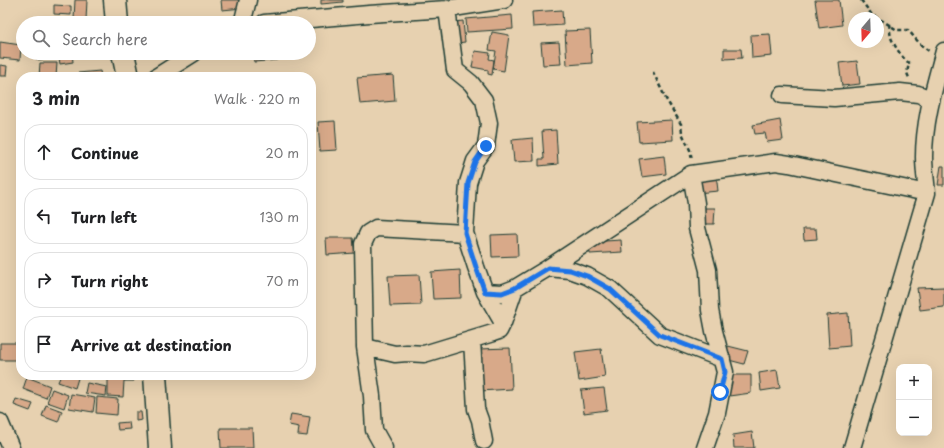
<!DOCTYPE html>
<html lang="en">
<head>
<meta charset="utf-8">
<style>
	body { margin:0; font-family:"Playpen Sans",sans-serif; background:#f6f6f6; color:#202124 }
	.controls { position:absolute; right:12px; bottom:12px; display:grid; overflow:hidden; border-radius:8px; box-shadow:0 4px 16px #0002 }
	.controls button { width:36px; height:36px; display:grid; place-items:center; padding:0; border:0; border-bottom:1px solid #e0e0e0; background:#fff; color:#202124; font:20px sans-serif }
	.compass { position:absolute; left:848px; top:12px; width:36px; height:36px; border-radius:50%; background:#fff; box-shadow:0 4px 16px #0002; rotate:199deg }
	.stop { position:absolute; width:12px; height:12px; margin:-9px; border:3px solid #1a73e8; border-radius:50%; background:#fff }
	.stop.end { background:#1a73e8; border-color:#fff; box-shadow:0 1px 4px #0008 }
	.list { margin:0; padding:0; list-style:none }
	h2 { display:flex; justify-content:space-between; align-items:center; height:52px; margin:0; padding:0 16px; font-size:17px }
	h2 small { font-size:13px; font-weight:400; color:#757577 }
	.list li { display:grid; grid-template-columns:26px 1fr auto; gap:12px; align-items:center; box-sizing:border-box; height:56px; margin:0 8px 8px; padding:0 8px; border:1px solid #e0e0e0; border-radius:16px }
	.list b { display:block; font-size:15px; white-space:nowrap }
	.list em { font-size:13px; font-style:normal; color:#757577 }
	.icon { flex:none; width:22px; height:22px; fill:none; stroke:currentColor; stroke-width:2; stroke-linecap:round; stroke-linejoin:round }
	.map { position:relative; flex:none; width:944px; height:448px; overflow:hidden }
	.search { position:absolute; background:#fff; box-shadow:0 4px 16px #0002; left:16px; top:16px; width:300px; height:44px; display:flex; align-items:center; gap:10px; box-sizing:border-box; padding:0 14px; border-radius:22px; color:#757577; font-size:15px }
	.panel { position:absolute; background:#fff; box-shadow:0 4px 16px #0002; left:16px; top:72px; width:300px; height:308px; border-radius:16px }
	.map>svg:first-child { display:block }
	.building { fill:#d8a989; stroke:#1f3d34 }
	.lines { fill:none; stroke-linecap:round; stroke-linejoin:round }
	.street-casing { stroke:#1f3d34; stroke-width:19 }
	.secondary-casing { stroke:#1f3d34; stroke-width:25 }
	.path { stroke:#1f3d34; stroke-width:2.5; stroke-dasharray:4 3; stroke-linecap:butt }
	.street { stroke:#e7d1b0; stroke-width:16 }
	.secondary { stroke:#e7d1b0; stroke-width:22 }
	.route { stroke:#1a73e8; stroke-width:5 }
</style>
</head>
<body>
<div class="map">
<svg width="944" height="448" viewBox="0 0 944 448">
	<rect width="100%" height="100%" fill="#e7d1b0"/>
	<filter id="ink" filterUnits="userSpaceOnUse"><feTurbulence type="fractalNoise" baseFrequency=".025" numOctaves="2"/><feDisplacementMap in="SourceGraphic" scale="8" xChannelSelector="R" yChannelSelector="G"/><feConvolveMatrix kernelMatrix="1 2 1 2 8 2 1 2 1" color-interpolation-filters="sRGB"/></filter>
	<g filter="url(#ink)">
		<path class="building" d="M 75,0 L 87,0 L 86,20 L 74,19 Z
			M 221,0 L 242,0 L 243,8 L 222,10 Z
			M 321,0 L 343,0 L 343,2 L 321,4 Z
			M 815,0 L 839,0 L 842,25 L 819,28 Z
			M 54,5 L 71,6 L 71,15 L 54,14 Z
			M 562,10 L 563,25 L 533,27 L 532,12 Z
			M 512,15 L 513,29 L 467,32 L 466,19 Z
			M 463,21 L 465,42 L 457,43 L 455,22 Z
			M 590,30 L 592,63 L 567,65 L 565,31 Z
			M 492,32 L 509,35 L 504,71 L 493,69 L 496,51 L 489,50 Z
			M 770,34 L 772,56 L 752,58 L 751,35 Z
			M 0,42 L 21,45 L 20,60 L 0,58 Z
			M 559,42 L 561,64 L 543,65 L 541,43 Z
			M 724,49 L 741,49 L 742,58 L 724,59 Z
			M 475,51 L 490,53 L 489,59 L 494,60 L 492,75 L 488,74 L 488,70 L 472,67 Z
			M 36,53 L 55,53 L 56,58 L 37,60 Z
			M 58,53 L 72,53 L 73,62 L 60,64 Z
			M 253,53 L 278,53 L 278,60 L 254,62 Z
			M 857,61 L 860,84 L 842,86 L 839,63 Z
			M 40,63 L 57,63 L 56,77 L 39,77 Z
			M 0,65 L 7,66 L 6,76 L 0,76 Z
			M 100,71 L 101,77 L 78,77 L 78,73 Z
			M 393,75 L 395,101 L 360,104 L 357,78 Z
			M 672,120 L 673,140 L 639,142 L 637,122 Z
			M 780,120 L 783,140 L 767,142 L 765,133 L 755,134 L 753,125 Z
			M 335,121 L 337,150 L 320,151 L 318,122 Z
			M 556,130 L 558,164 L 539,166 L 539,159 L 544,159 L 542,131 Z
			M 533,138 L 534,161 L 514,162 L 512,140 Z
			M 664,156 L 666,174 L 642,177 L 639,159 Z
			M 941,166 L 944,166 L 944,185 L 938,185 Z
			M 716,174 L 718,191 L 697,193 L 695,176 Z
			M 700,208 L 715,208 L 714,224 L 699,224 Z
			M 803,229 L 816,229 L 817,239 L 804,240 Z
			M 517,234 L 518,256 L 492,257 L 491,235 Z
			M 326,238 L 353,238 L 355,253 L 327,255 Z
			M 621,240 L 622,252 L 590,254 L 589,242 Z
			M 460,270 L 461,298 L 433,299 L 431,272 Z
			M 419,275 L 421,305 L 390,306 L 388,276 Z
			M 944,287 L 944,307 L 920,310 L 917,288 Z
			M 848,313 L 850,346 L 829,348 L 827,315 Z
			M 0,343 L 17,343 L 16,360 L 0,360 Z
			M 728,346 L 748,351 L 744,364 L 725,359 Z
			M 510,348 L 512,389 L 480,391 L 478,349 Z
			M 601,349 L 605,377 L 579,381 L 575,352 Z
			M 777,370 L 780,388 L 761,391 L 759,373 Z
			M 61,375 L 79,375 L 75,388 L 58,382 Z
			M 108,375 L 134,375 L 134,381 L 124,381 L 123,397 L 108,396 Z
			M 726,375 L 751,375 L 751,393 L 729,396 Z
			M 27,377 L 50,386 L 46,398 L 23,389 Z
			M 87,383 L 107,387 L 106,396 L 85,393 Z
			M 604,388 L 607,410 L 584,413 L 581,390 Z
			M 52,389 L 68,395 L 64,408 L 47,402 Z
			M 71,394 L 95,398 L 93,412 L 69,408 Z
			M 97,397 L 118,399 L 117,415 L 96,413 Z
			M 16,399 L 33,404 L 30,411 L 14,405 Z
			M 46,405 L 62,411 L 58,422 L 42,416 Z
			M 136,412 L 141,412 L 142,420 L 136,421 Z
			M 291,414 L 310,417 L 307,436 L 298,435 L 299,427 L 289,425 Z
			M 129,422 L 130,429 L 118,430 L 117,423 Z
			M 220,428 L 252,428 L 253,448 L 221,448 Z
			M 752,432 L 754,448 L 734,448 L 733,435 Z"/>
		<g class="lines">
			<g class="street-casing">
				<path id="street" d="M 447,9 L 455,70 L 471,83 L 484,100 L 489,123 L 486,146 L 475,161 L 468,183 L 465,233 L 476,267 L 485,292 L 503,323
					M 240,23 L 243,20 L 248,0
					M 264,23 L 369,14 L 447,9 L 504,0
					M 156,77 L 194,53
					M 782,95 L 834,98 L 900,92 L 918,94 L 931,99
					M 691,174 L 696,203 L 697,228 L 708,270 L 710,310 L 714,331 L 725,372 L 717,413 L 705,448
					M 548,268 L 570,270 L 587,276 L 610,289 L 660,335 L 722,359
					M 485,292 L 502,293 L 515,288 L 548,268 L 691,174 L 776,162 L 789,164 L 927,193
					M 472,340 L 476,409 L 480,420 L 484,441
					M 365,347 L 395,354 L 407,353 L 424,354 L 493,333 L 499,331 L 503,323 L 515,288
					M 0,422 L 11,448
					M 384,448 L 374,430 L 372,396 L 365,347 L 363,244 L 368,233 L 376,228 L 465,233
					M 852,448 L 927,193 C 926,181 924,169 924,157 C 924,120 935,85 944,51"/>
			</g>
			<g class="secondary-casing">
				<path id="secondary" d="M 115,0 L 117,23
					M 123,53 L 128,77
					M 155,375 L 160,448"/>
			</g>
			<path class="path" d="M 861,0 L 872,15 L 883,21 L 897,30 L 908,30 L 921,45 L 929,51
				M 889,24 C 890,29 890,36 892,40 C 896,48 903,59 909,63 L 907,73 L 909,78
				M 653,72 L 666,99 L 681,124 L 682,133 L 690,150 L 692,160"/>
			<use href="#street" class="street"/>
			<use href="#secondary" class="secondary"/>
		</g>
	</g>
	<g class="lines" filter="url(#ink)">
		<path class="route" d="M 486,146 L 475,162 L 468,183 L 465,233 L 476,267 L 485,292 L 502,293 L 515,288 L 548,268 L 570,270 L 587,276 L 610,289 L 660,335 L 722,359 L 725,372 L 720,392"/>
	</g>
</svg>
<div class="controls">
<button>+</button>
<button>−</button>
</div>
<svg class="compass" viewBox="-18 -18 36 36"><path d="M0-13l5 13h-10z" fill="#e53935"/><path d="M0 13l5-13h-10z" fill="#757577"/></svg>
<div class="stop" style="left:720px;top:392px"></div>
<div class="stop end" style="left:486px;top:146px"></div>
<div class="search"><svg class="icon" aria-label="search" viewBox="0 0 24 24"><circle cx="10" cy="10" r="6"/><path d="M15 15l6 6"/></svg>Search here</div>
<section class="panel">
<h2>3 min<small>Walk · 220 m</small></h2>
<ul class="list">
<li><svg class="icon" aria-label="ahead" viewBox="0 0 24 24"><path d="M12 20V5M6 11l6-6 6 6"/></svg><div><b>Continue</b></div><em>20 m</em></li>
<li><svg class="icon" aria-label="left" viewBox="0 0 24 24"><path d="M17 20v-9H6M10 6l-5 5 5 5"/></svg><div><b>Turn left</b></div><em>130 m</em></li>
<li><svg class="icon" aria-label="right" viewBox="0 0 24 24"><path d="M7 20v-9h11M14 6l5 5-5 5"/></svg><div><b>Turn right</b></div><em>70 m</em></li>
<li><svg class="icon" aria-label="arrive" viewBox="0 0 24 24"><path d="M6 21V4h12l-3 4 3 4H6"/></svg><div><b>Arrive at destination</b></div></li>
</ul>
</section>
</div>
</body>
</html>
